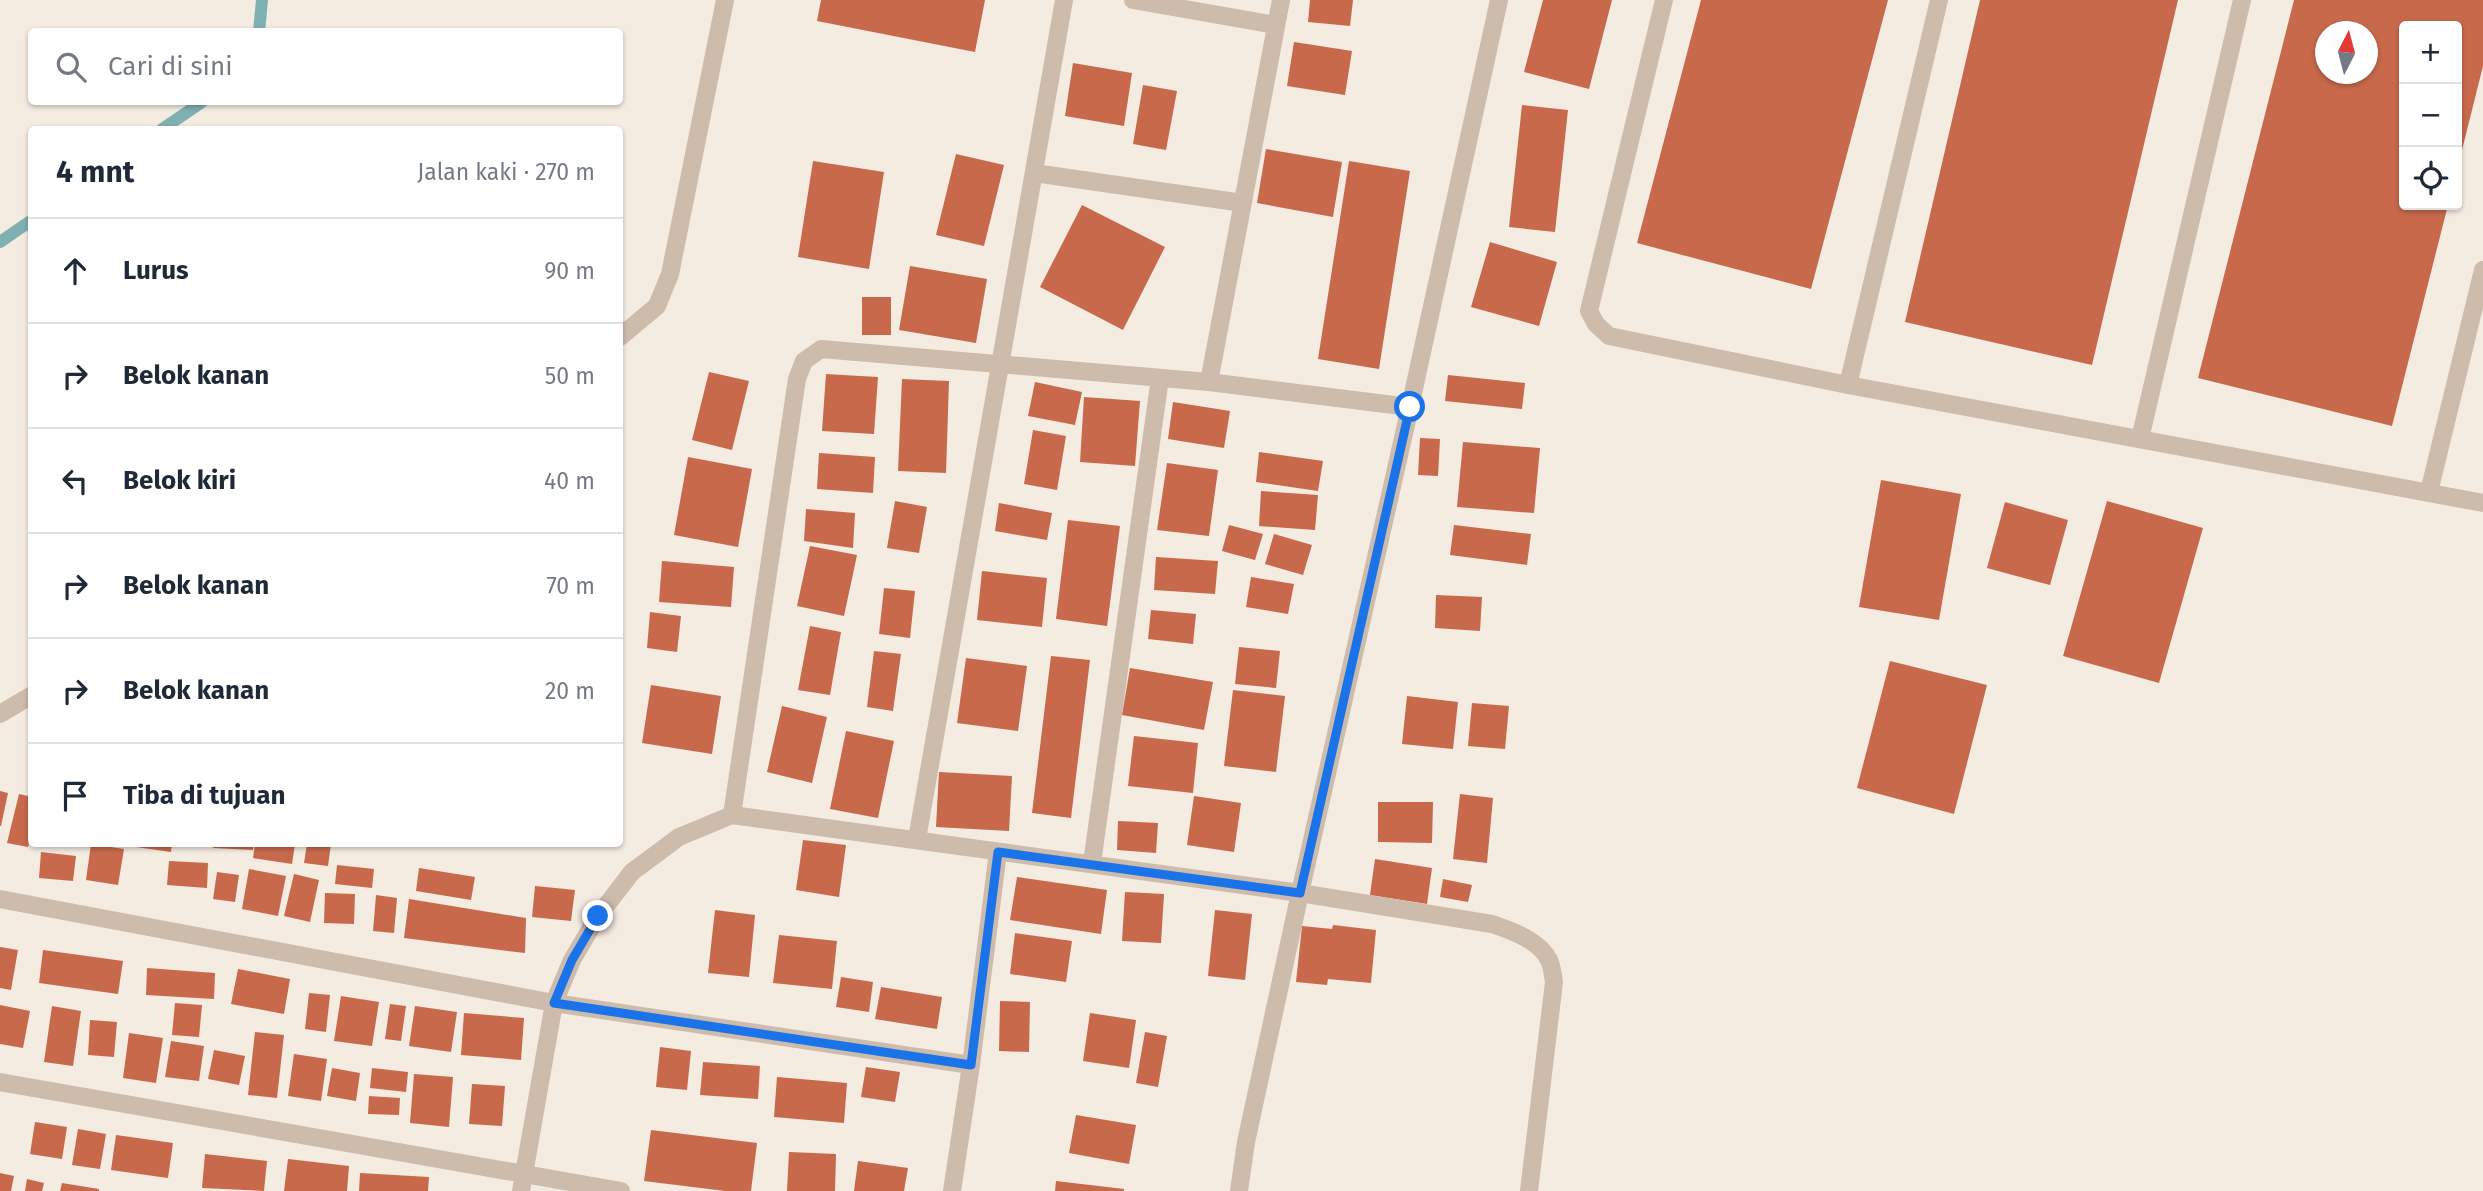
<!DOCTYPE html>
<html lang="id">
<head>
<meta charset="utf-8">
<style>
	body { margin:0; font-family:"Fira Sans",sans-serif; background:#f2f2f3; color:#1f2937 }
	.controls { position:absolute; right:21px; top:21px; display:grid; overflow:hidden; border-radius:7px; box-shadow:0 2px 5px #0004 }
	.controls button { width:63px; height:63px; display:grid; place-items:center; padding:0; border:0; border-bottom:2px solid #e0e1e3; background:#fff; color:#1f2937; font:35px sans-serif }
	.compass { position:absolute; left:2315px; top:21px; width:63px; height:63px; border-radius:50%; background:#fff; box-shadow:0 2px 5px #0004; rotate:6deg }
	.stop { position:absolute; width:21px; height:21px; margin:-16px; border:5px solid #1a73e8; border-radius:50%; background:#fff }
	.stop.end { background:#1a73e8; border-color:#fff; box-shadow:0 2px 7px #0008 }
	.list { margin:0; padding:0; list-style:none }
	h2 { display:flex; justify-content:space-between; align-items:center; height:91px; margin:0; padding:0 28px; font-size:30px }
	h2 small { font-size:23px; font-weight:400; color:#747a83 }
	.list li { display:grid; grid-template-columns:46px 1fr auto; gap:21px; align-items:center; box-sizing:border-box; height:105px; padding:0 28px; border-top:2px solid #e0e1e3 }
	.list b { display:block; font-size:26px; white-space:nowrap }
	.list em { font-size:23px; font-style:normal; color:#747a83 }
	.icon { flex:none; width:38px; height:38px; fill:none; stroke:currentColor; stroke-width:2; stroke-linecap:round; stroke-linejoin:round }
	.map { position:relative; flex:none; width:2483px; height:1191px; overflow:hidden }
	.search { position:absolute; background:#fff; box-shadow:0 2px 5px #0004; left:28px; top:28px; width:595px; height:77px; display:flex; align-items:center; gap:18px; box-sizing:border-box; padding:0 24px; border-radius:7px; color:#747a83; font-size:26px }
	.panel { position:absolute; background:#fff; box-shadow:0 2px 5px #0004; left:28px; top:126px; width:595px; height:721px; border-radius:7px }
	.map>svg:first-child { display:block }
	.lines { fill:none; stroke-linecap:round; stroke-linejoin:round }
	.stream { stroke:#7fb0b2; stroke-width:12 }
	.building { fill:#c8694b; fill-rule:evenodd }
	.minor { stroke:#cdbbac; stroke-width:18 }
	.route { stroke:#1a73e8; stroke-width:9 }
</style>
</head>
<body>
<div class="map">
<svg width="2483" height="1191" viewBox="0 0 2483 1191">
	<rect width="100%" height="100%" fill="#f4ebe1"/>
	<g class="lines">
		<path class="stream" d="M 259,32 L 262,0
			M 161,130 L 202,102
			M 0,242 L 32,220"/>
	</g>
	<path class="building" d="M 821,0 L 985,0 L 975,52 L 817,21 Z
		M 1310,0 L 1353,0 L 1350,26 L 1308,22 Z
		M 1543,0 L 1612,0 L 1589,89 L 1524,72 Z
		M 1701,0 L 1888,0 L 1811,289 L 1637,243 Z
		M 1980,0 L 2178,0 L 2092,365 L 1905,322 Z
		M 2294,0 L 2483,0 L 2483,66 L 2458,166 L 2457,26 L 2404,26 L 2404,205 L 2448,205 L 2392,426 L 2198,378 ZM 2326,32 L 2368,32 L 2368,74 L 2326,74 Z
		M 1294,42 L 1352,51 L 1345,95 L 1287,86 Z
		M 1073,63 L 1132,73 L 1124,126 L 1065,116 Z
		M 1143,85 L 1177,91 L 1166,150 L 1133,144 Z
		M 1522,105 L 1568,110 L 1555,232 L 1509,227 Z
		M 1266,149 L 1342,162 L 1333,217 L 1257,203 Z
		M 956,154 L 1004,165 L 984,246 L 936,235 Z
		M 813,161 L 884,172 L 869,269 L 798,257 Z
		M 1349,161 L 1410,171 L 1379,369 L 1318,359 Z
		M 1082,205 L 1165,247 L 1123,330 L 1040,287 Z
		M 1490,242 L 1557,262 L 1539,326 L 1471,307 Z
		M 910,266 L 987,279 L 976,343 L 899,330 Z
		M 862,297 L 891,297 L 891,335 L 862,335 Z
		M 709,372 L 749,381 L 732,450 L 692,440 Z
		M 826,374 L 878,377 L 874,434 L 822,431 Z
		M 1448,375 L 1525,383 L 1522,409 L 1445,401 Z
		M 902,379 L 949,381 L 946,473 L 898,471 Z
		M 1035,382 L 1082,392 L 1075,425 L 1028,416 Z
		M 1084,397 L 1140,401 L 1135,466 L 1080,462 Z
		M 1173,402 L 1230,411 L 1224,448 L 1168,439 Z
		M 1033,430 L 1066,436 L 1057,490 L 1024,484 Z
		M 1420,438 L 1440,439 L 1438,476 L 1418,475 Z
		M 1463,442 L 1540,448 L 1534,513 L 1457,507 Z
		M 1259,452 L 1323,461 L 1318,491 L 1256,482 Z
		M 819,453 L 875,457 L 873,493 L 817,489 Z
		M 688,457 L 752,469 L 738,547 L 674,535 Z
		M 1167,463 L 1218,470 L 1209,536 L 1157,530 Z
		M 1881,480 L 1961,494 L 1939,620 L 1859,607 Z
		M 1261,491 L 1318,495 L 1315,530 L 1259,526 Z
		M 895,501 L 927,507 L 919,553 L 887,548 Z
		M 2107,501 L 2203,528 L 2159,683 L 2063,656 Z
		M 2005,502 L 2068,520 L 2050,585 L 1987,568 Z
		M 999,503 L 1052,513 L 1047,540 L 995,531 Z
		M 806,509 L 855,513 L 853,548 L 804,541 Z
		M 1068,520 L 1120,526 L 1107,626 L 1056,619 Z
		M 1229,525 L 1263,534 L 1255,560 L 1222,551 Z
		M 1454,525 L 1531,534 L 1527,565 L 1450,555 Z
		M 1274,534 L 1312,545 L 1303,575 L 1265,564 Z
		M 810,546 L 857,555 L 844,616 L 797,606 Z
		M 1156,557 L 1218,561 L 1215,594 L 1154,590 Z
		M 662,561 L 734,567 L 731,607 L 659,602 Z
		M 982,571 L 1047,578 L 1042,627 L 977,620 Z
		M 1251,577 L 1294,584 L 1288,614 L 1246,607 Z
		M 884,588 L 915,591 L 910,638 L 879,634 Z
		M 1436,595 L 1482,597 L 1480,631 L 1435,628 Z
		M 1151,610 L 1196,614 L 1193,644 L 1148,639 Z
		M 650,612 L 681,616 L 677,652 L 647,648 Z
		M 810,626 L 841,632 L 830,695 L 798,690 Z
		M 1239,647 L 1280,651 L 1276,688 L 1235,684 Z
		M 874,651 L 901,654 L 893,711 L 867,707 Z
		M 1051,656 L 1090,660 L 1071,818 L 1032,813 Z
		M 966,658 L 1027,666 L 1018,731 L 957,723 Z
		M 1890,661 L 1987,685 L 1954,814 L 1857,788 Z
		M 1130,668 L 1213,682 L 1204,730 L 1122,715 Z
		M 651,685 L 721,696 L 712,754 L 642,743 Z
		M 1233,690 L 1285,696 L 1276,772 L 1224,766 Z
		M 1407,696 L 1458,702 L 1453,749 L 1402,744 Z
		M 1472,703 L 1509,706 L 1505,749 L 1468,746 Z
		M 782,706 L 827,717 L 812,783 L 767,772 Z
		M 846,731 L 894,741 L 878,818 L 830,809 Z
		M 1134,736 L 1198,743 L 1193,793 L 1128,786 Z
		M 939,772 L 1012,776 L 1009,831 L 936,827 Z
		M 0,791 L 8,793 L 1,826 L 0,826 Z
		M 19,794 L 32,797 L 32,830 L 28,847 L 7,843 Z
		M 1460,794 L 1493,798 L 1487,863 L 1453,859 Z
		M 1194,796 L 1241,803 L 1234,852 L 1187,845 Z
		M 1378,802 L 1433,802 L 1432,843 L 1378,842 Z
		M 1118,821 L 1158,823 L 1156,853 L 1117,850 Z
		M 803,840 L 846,845 L 839,897 L 796,890 Z
		M 91,844 L 124,849 L 118,885 L 86,880 Z
		M 130,844 L 172,844 L 171,852 L 129,846 Z
		M 213,844 L 254,844 L 253,850 L 213,848 Z
		M 255,844 L 295,844 L 292,864 L 253,858 Z
		M 307,844 L 331,844 L 328,866 L 304,863 Z
		M 41,852 L 76,856 L 73,881 L 39,878 Z
		M 1375,859 L 1432,868 L 1427,904 L 1370,895 Z
		M 169,861 L 208,863 L 207,888 L 167,885 Z
		M 337,865 L 374,869 L 372,888 L 335,884 Z
		M 419,868 L 475,877 L 471,900 L 416,891 Z
		M 249,869 L 286,876 L 278,916 L 242,909 Z
		M 217,872 L 239,875 L 235,902 L 213,899 Z
		M 294,874 L 319,880 L 310,922 L 284,916 Z
		M 1017,877 L 1107,890 L 1101,934 L 1010,920 Z
		M 1443,879 L 1472,885 L 1468,902 L 1440,897 Z
		M 535,886 L 575,890 L 571,921 L 532,917 Z
		M 1125,892 L 1164,894 L 1161,943 L 1122,941 Z
		M 325,893 L 355,894 L 354,924 L 324,923 Z
		M 376,895 L 397,898 L 394,933 L 373,931 Z
		M 409,899 L 526,918 L 525,953 L 404,938 Z
		M 715,910 L 755,915 L 749,977 L 708,973 Z
		M 1215,910 L 1252,914 L 1245,980 L 1208,976 Z
		M 1333,925 L 1376,930 L 1371,983 L 1328,979 L 1327,985 L 1296,982 L 1302,926 L 1332,929 Z
		M 1015,933 L 1072,941 L 1066,982 L 1010,974 Z
		M 779,935 L 837,941 L 832,989 L 773,983 Z
		M 0,947 L 18,950 L 11,990 L 0,988 Z
		M 43,950 L 123,961 L 118,994 L 39,983 Z
		M 147,968 L 215,973 L 214,999 L 146,995 Z
		M 238,969 L 290,979 L 284,1014 L 231,1004 Z
		M 841,977 L 873,982 L 869,1012 L 836,1007 Z
		M 881,987 L 942,997 L 937,1029 L 875,1019 Z
		M 309,993 L 330,995 L 326,1032 L 305,1029 Z
		M 341,996 L 379,1002 L 372,1046 L 334,1041 Z
		M 1000,1001 L 1030,1002 L 1029,1052 L 999,1051 Z
		M 175,1003 L 202,1005 L 199,1037 L 172,1035 Z
		M 390,1004 L 406,1006 L 401,1041 L 385,1039 Z
		M 0,1005 L 30,1011 L 23,1048 L 0,1044 Z
		M 52,1006 L 81,1011 L 73,1066 L 44,1062 Z
		M 415,1006 L 457,1012 L 451,1052 L 409,1046 Z
		M 464,1013 L 524,1018 L 521,1060 L 461,1055 Z
		M 1090,1013 L 1136,1020 L 1129,1068 L 1083,1061 Z
		M 90,1020 L 117,1022 L 114,1057 L 88,1055 Z
		M 255,1032 L 284,1035 L 277,1098 L 248,1095 Z
		M 1145,1032 L 1167,1036 L 1158,1087 L 1136,1083 Z
		M 129,1033 L 163,1038 L 156,1083 L 123,1078 Z
		M 171,1041 L 204,1046 L 199,1081 L 165,1077 Z
		M 660,1047 L 691,1051 L 687,1090 L 656,1087 Z
		M 214,1050 L 245,1056 L 239,1085 L 208,1079 Z
		M 294,1054 L 327,1059 L 321,1101 L 288,1096 Z
		M 703,1062 L 760,1066 L 758,1099 L 700,1095 Z
		M 866,1067 L 900,1072 L 895,1102 L 861,1097 Z
		M 332,1068 L 360,1073 L 356,1101 L 327,1096 Z
		M 372,1068 L 408,1072 L 406,1092 L 370,1088 Z
		M 414,1074 L 453,1077 L 449,1127 L 410,1123 Z
		M 777,1077 L 847,1083 L 844,1123 L 774,1117 Z
		M 472,1084 L 505,1086 L 502,1126 L 469,1124 Z
		M 369,1096 L 400,1098 L 399,1115 L 368,1114 Z
		M 1076,1115 L 1136,1125 L 1129,1164 L 1069,1153 Z
		M 35,1122 L 67,1127 L 62,1159 L 30,1154 Z
		M 78,1129 L 106,1134 L 100,1169 L 72,1165 Z
		M 651,1130 L 757,1143 L 751,1191 L 725,1191 L 644,1181 Z
		M 116,1135 L 173,1143 L 168,1178 L 111,1170 Z
		M 789,1152 L 836,1154 L 835,1191 L 787,1191 Z
		M 205,1154 L 267,1161 L 264,1191 L 202,1188 Z
		M 288,1159 L 349,1166 L 347,1191 L 284,1191 Z
		M 858,1161 L 908,1168 L 904,1191 L 854,1191 Z
		M 0,1173 L 14,1176 L 11,1191 L 0,1191 Z
		M 360,1173 L 429,1177 L 428,1191 L 359,1191 Z
		M 27,1179 L 44,1183 L 42,1191 L 25,1191 Z
		M 1056,1181 L 1124,1189 L 1124,1191 L 1055,1191 Z
		M 62,1183 L 99,1189 L 99,1191 L 60,1191 Z"/>
	<g class="lines">
		<path class="minor" d="M 1133,0 L 1276,25
			M 1664,0 L 1589,311 L 1596,324 L 1609,336 L 1848,385 L 2483,503
			M 1034,173 L 1243,203
			M 620,337 L 657,306 L 670,274 L 725,0
			M 1209,382 L 1281,0
			M 1848,385 L 1939,0
			M 2140,439 L 2242,0
			M 2429,492 L 2483,270
			M 0,714 L 32,695
			M 732,815 L 797,379 L 804,361 L 821,349 L 1209,382 L 1410,407
			M 917,839 L 1064,0
			M 1092,863 L 1160,378
			M 0,899 L 554,1003 L 971,1065
			M 0,1082 L 621,1191
			M 521,1191 L 554,1003 L 572,960 L 598,916 L 632,872 L 679,837 L 732,815 L 1300,893 L 1492,924 C 1512,931 1539,940 1549,960 C 1552,966 1553,976 1554,982 L 1529,1191
			M 952,1191 L 971,1065 L 998,852
			M 1239,1191 L 1246,1142 L 1300,893 L 1410,407 L 1499,0"/>
	</g>
	<g class="lines">
		<path class="route" d="M 598,916 L 572,960 L 554,1003 L 971,1065 L 998,852 L 1300,893 L 1410,407"/>
	</g>
</svg>
<div class="controls">
<button>+</button>
<button>−</button>
<button><svg class="icon" aria-label="locate" viewBox="0 0 24 24"><circle cx="12" cy="12" r="6"/><path d="M12 2v4M12 18v4M2 12h4M18 12h4"/></svg></button>
</div>
<svg class="compass" viewBox="-18 -18 36 36"><path d="M0-13l5 13h-10z" fill="#e53935"/><path d="M0 13l5-13h-10z" fill="#747a83"/></svg>
<div class="stop" style="left:1410px;top:407px"></div>
<div class="stop end" style="left:598px;top:916px"></div>
<div class="search"><svg class="icon" aria-label="search" viewBox="0 0 24 24"><circle cx="10" cy="10" r="6"/><path d="M15 15l6 6"/></svg>Cari di sini</div>
<section class="panel">
<h2>4 mnt<small>Jalan kaki · 270 m</small></h2>
<ul class="list">
<li><svg class="icon" aria-label="ahead" viewBox="0 0 24 24"><path d="M12 20V5M6 11l6-6 6 6"/></svg><div><b>Lurus</b></div><em>90 m</em></li>
<li><svg class="icon" aria-label="right" viewBox="0 0 24 24"><path d="M7 20v-9h11M14 6l5 5-5 5"/></svg><div><b>Belok kanan</b></div><em>50 m</em></li>
<li><svg class="icon" aria-label="left" viewBox="0 0 24 24"><path d="M17 20v-9H6M10 6l-5 5 5 5"/></svg><div><b>Belok kiri</b></div><em>40 m</em></li>
<li><svg class="icon" aria-label="right" viewBox="0 0 24 24"><path d="M7 20v-9h11M14 6l5 5-5 5"/></svg><div><b>Belok kanan</b></div><em>70 m</em></li>
<li><svg class="icon" aria-label="right" viewBox="0 0 24 24"><path d="M7 20v-9h11M14 6l5 5-5 5"/></svg><div><b>Belok kanan</b></div><em>20 m</em></li>
<li><svg class="icon" aria-label="arrive" viewBox="0 0 24 24"><path d="M6 21V4h12l-3 4 3 4H6"/></svg><div><b>Tiba di tujuan</b></div></li>
</ul>
</section>
</div>
</body>
</html>
